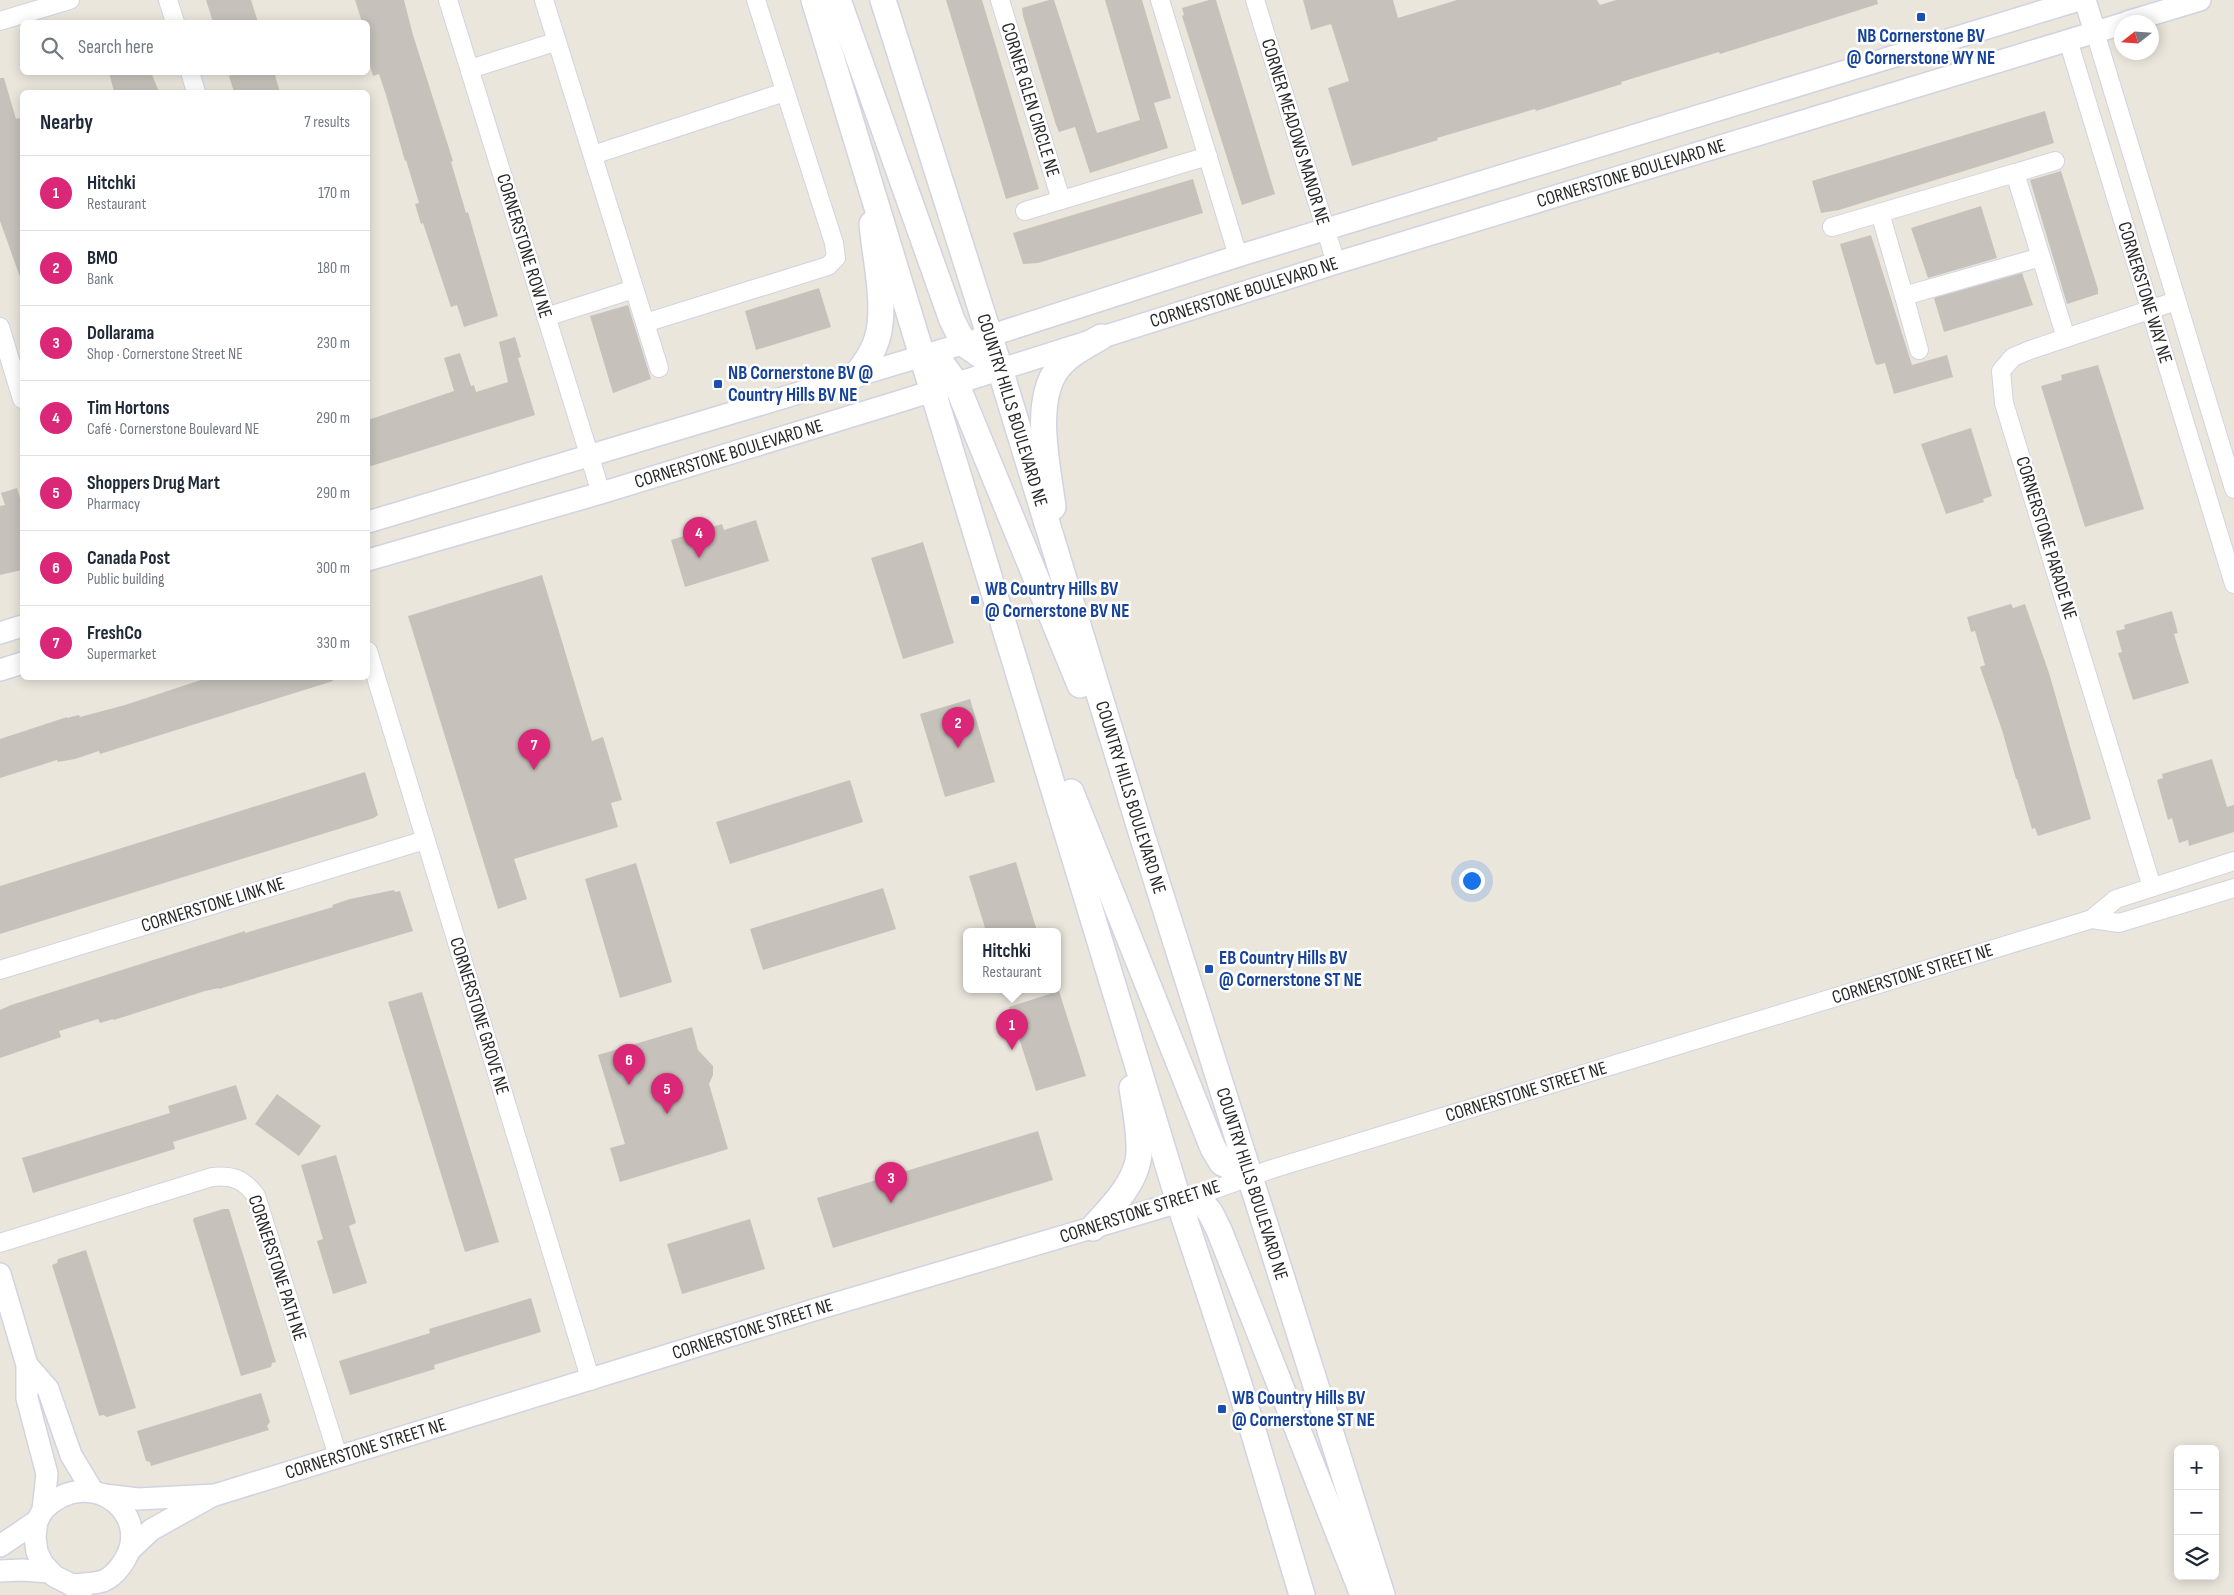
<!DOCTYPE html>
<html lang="en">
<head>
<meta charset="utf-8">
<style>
	body { margin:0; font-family:"Sofia Sans Condensed",sans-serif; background:#f6f6f7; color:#1f2937 }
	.controls { position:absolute; right:15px; bottom:15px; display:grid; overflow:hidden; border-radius:8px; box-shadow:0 2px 12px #0003 }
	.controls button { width:45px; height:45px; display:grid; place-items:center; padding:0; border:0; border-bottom:1px solid #e0e1e3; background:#fff; color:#1f2937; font:25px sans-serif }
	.compass { position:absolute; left:2114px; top:15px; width:45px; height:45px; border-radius:50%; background:#fff; box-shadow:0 2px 12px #0003; rotate:253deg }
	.you { position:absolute; left:1471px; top:880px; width:18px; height:18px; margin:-12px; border:4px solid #fff; border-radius:50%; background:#1a73e8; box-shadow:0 0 0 8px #1a73e833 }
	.badge { display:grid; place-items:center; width:32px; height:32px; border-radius:50%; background:#db2777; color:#fff; font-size:16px; font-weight:700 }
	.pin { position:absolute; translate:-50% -41px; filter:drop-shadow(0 1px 2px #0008) }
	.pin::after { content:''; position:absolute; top:26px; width:18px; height:15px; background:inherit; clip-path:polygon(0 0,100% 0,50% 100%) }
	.popup { position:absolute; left:963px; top:928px; width:98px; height:65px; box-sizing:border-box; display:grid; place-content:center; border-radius:8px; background:#fff; filter:drop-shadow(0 1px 4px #0005); font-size:16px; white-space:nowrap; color:#747a83 }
	.popup b { font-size:19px; color:#1f2937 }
	.popup::after { content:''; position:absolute; left:50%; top:100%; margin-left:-10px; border:10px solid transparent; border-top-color:#fff }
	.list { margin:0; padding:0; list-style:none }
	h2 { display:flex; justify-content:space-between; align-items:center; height:65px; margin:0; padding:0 20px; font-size:21px }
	h2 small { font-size:16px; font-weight:400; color:#747a83 }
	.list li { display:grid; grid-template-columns:32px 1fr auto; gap:15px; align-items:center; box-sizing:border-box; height:75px; padding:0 20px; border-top:1px solid #e0e1e3 }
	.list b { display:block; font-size:19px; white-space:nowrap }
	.list p { margin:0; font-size:16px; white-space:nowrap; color:#747a83 }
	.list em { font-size:16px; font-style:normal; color:#747a83 }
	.icon { flex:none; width:28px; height:28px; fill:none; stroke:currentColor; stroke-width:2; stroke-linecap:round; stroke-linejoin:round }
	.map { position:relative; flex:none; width:2234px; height:1595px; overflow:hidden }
	.search { position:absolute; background:#fff; box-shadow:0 2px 12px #0003; left:20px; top:20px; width:350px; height:55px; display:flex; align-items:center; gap:12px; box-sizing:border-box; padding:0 18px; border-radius:8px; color:#747a83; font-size:19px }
	.panel { position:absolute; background:#fff; box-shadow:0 2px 12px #0003; left:20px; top:90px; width:350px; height:590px; border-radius:8px }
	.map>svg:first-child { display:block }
	.building { fill:#c6c2bb }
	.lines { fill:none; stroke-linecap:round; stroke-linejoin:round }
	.minor-casing { stroke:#d1d3e2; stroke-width:20 }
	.tertiary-casing { stroke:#d1d3e2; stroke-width:24 }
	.secondary-casing { stroke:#d1d3e2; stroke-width:28 }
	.minor { stroke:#fff; stroke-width:18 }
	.tertiary { stroke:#fff; stroke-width:21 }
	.secondary { stroke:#fff; stroke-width:25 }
	.transit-dot { fill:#1a4fb4; stroke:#fff; stroke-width:2 }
	.labels { text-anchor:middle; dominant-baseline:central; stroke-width:5; stroke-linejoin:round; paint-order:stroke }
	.transit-label { font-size:19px; font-weight:bold; fill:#164399; stroke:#fff; text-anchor:start }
	.street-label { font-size:19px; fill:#292929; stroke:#fff }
</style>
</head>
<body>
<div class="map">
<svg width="2234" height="1595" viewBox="0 0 2234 1595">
	<rect width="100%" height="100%" fill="#ebe6dc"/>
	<path class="building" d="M 206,0 L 251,0 L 258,22 L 213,22 Z
		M 355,0 L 404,0 L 413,35 L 453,161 L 451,162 L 459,189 L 466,213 L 468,212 L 498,316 L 464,327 L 457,305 L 451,307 L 423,223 L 421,224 L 415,204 L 419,203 L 406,160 L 405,161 L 386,95 L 379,74 L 373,76 L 368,59 L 368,22 L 362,22 Z
		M 946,0 L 982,0 L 1039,189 L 1006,199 Z
		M 1049,0 L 1054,0 L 1097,133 L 1140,120 L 1105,0 L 1142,0 L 1171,98 L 1154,103 L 1168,148 L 1090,173 L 1075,127 L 1059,132 L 1056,125 L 1023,16 L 1022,8 Z
		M 1209,0 L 1216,0 L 1275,194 L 1242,205 L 1182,16 L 1184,15 L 1182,8 Z
		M 1303,0 L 1393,0 L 1398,18 L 1457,0 L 1597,0 L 1600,5 L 1616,0 L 1877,0 L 1878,4 L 1720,54 L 1719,52 L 1621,82 L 1622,84 L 1536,111 L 1535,109 L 1437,138 L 1438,140 L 1352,166 L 1328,88 L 1349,81 L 1331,24 L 1311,30 Z
		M 109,72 L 151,72 L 159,92 L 114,92 Z
		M 231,72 L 274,72 L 280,92 L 234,92 L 229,76 L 231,75 Z
		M 0,78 L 4,78 L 16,119 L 20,118 L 22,128 L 22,276 L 20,277 L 0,221 Z
		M 2045,111 L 2054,143 L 1839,210 L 1821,213 L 1812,181 Z
		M 2061,171 L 2098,289 L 2098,294 L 2067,304 L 2030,180 Z
		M 1193,179 L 1203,213 L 1038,263 L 1023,264 L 1013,233 Z
		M 1981,206 L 1997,258 L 1928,278 L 1911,228 Z
		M 1871,235 L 1912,365 L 1947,355 L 1953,377 L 1894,394 L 1885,363 L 1877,365 L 1875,363 L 1840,244 Z
		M 2022,273 L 2033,305 L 1944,332 L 1934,298 Z
		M 819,288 L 831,327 L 756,350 L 745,311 Z
		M 628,305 L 651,379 L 613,393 L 590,316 Z
		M 515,337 L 521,357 L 518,358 L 535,415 L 368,467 L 368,420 L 454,391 L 444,358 L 460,353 L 471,386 L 474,385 L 476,392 L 508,382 L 499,342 Z
		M 2098,365 L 2144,509 L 2085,527 L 2041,386 L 2062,380 L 2061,375 Z
		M 1971,428 L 1992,496 L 1983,499 L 1984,502 L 1946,514 L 1921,444 Z
		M 17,488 L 22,505 L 22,570 L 0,575 L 0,506 L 5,505 L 1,493 Z
		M 756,520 L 769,561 L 685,587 L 671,540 L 722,524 L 724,530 Z
		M 923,542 L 954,643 L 903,659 L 871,558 Z
		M 542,575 L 592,741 L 603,737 L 622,800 L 611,803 L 618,827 L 514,859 L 527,899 L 498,909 L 408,616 Z
		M 2011,604 L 2013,608 L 2025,604 L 2049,673 L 2091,819 L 2038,836 L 2035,828 L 2032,829 L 2017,779 L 2016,779 L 2002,730 L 1980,667 L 1985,665 L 1975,631 L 1971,632 L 1967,617 Z
		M 2172,611 L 2178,633 L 2174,634 L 2189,683 L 2133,700 L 2118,653 L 2122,652 L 2116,631 L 2125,629 L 2124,625 Z
		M 207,678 L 332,678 L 333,681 L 100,754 L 99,751 L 75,759 L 58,762 L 57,760 L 0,778 L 0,739 L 67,717 L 67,718 L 79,715 L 80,717 L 125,705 Z
		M 970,699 L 995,782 L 945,797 L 920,714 Z
		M 2212,759 L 2227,807 L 2234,805 L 2234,832 L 2189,846 L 2188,840 L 2179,843 L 2172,818 L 2168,820 L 2157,780 L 2163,778 L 2162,774 Z
		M 365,772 L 378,815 L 374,818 L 0,934 L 0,886 Z
		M 850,780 L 863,822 L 730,864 L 716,822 Z
		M 1016,862 L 1037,931 L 986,931 L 969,876 Z
		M 636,863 L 672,982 L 620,998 L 585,879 Z
		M 883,888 L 896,929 L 763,970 L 750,929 Z
		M 394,890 L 395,892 L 400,891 L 413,931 L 219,989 L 219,988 L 205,991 L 114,1020 L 113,1019 L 100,1023 L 98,1019 L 59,1031 L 61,1037 L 0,1058 L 0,1010 L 11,1005 L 245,931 L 245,933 L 333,907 L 332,905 L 350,899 Z
		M 1059,991 L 1086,1076 L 1036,1091 L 1009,1007 Z
		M 422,992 L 499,1242 L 465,1252 L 388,1002 Z
		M 692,1027 L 698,1050 L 713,1066 L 713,1075 L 709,1084 L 728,1149 L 620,1182 L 610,1148 L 625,1144 L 598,1055 Z
		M 236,1085 L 247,1119 L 173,1142 L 175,1149 L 33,1193 L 22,1158 L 170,1113 L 168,1106 Z
		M 277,1094 L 321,1126 L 299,1156 L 255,1124 Z
		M 1038,1131 L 1053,1180 L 833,1248 L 817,1198 Z
		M 336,1155 L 356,1223 L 349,1226 L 367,1283 L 333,1294 L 317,1241 L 323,1239 L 301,1165 Z
		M 223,1209 L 229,1209 L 276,1362 L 272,1363 L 271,1367 L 241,1376 L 193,1220 L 194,1218 Z
		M 750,1219 L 765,1269 L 682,1294 L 667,1244 Z
		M 86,1250 L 136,1408 L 107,1417 L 103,1415 L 99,1416 L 52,1265 L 57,1263 L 58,1259 Z
		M 531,1298 L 541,1332 L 434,1365 L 435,1369 L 350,1395 L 339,1361 L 430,1333 L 429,1329 Z
		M 261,1393 L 270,1422 L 267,1426 L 269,1430 L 151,1466 L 150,1462 L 146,1461 L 137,1431 Z"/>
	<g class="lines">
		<g class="minor-casing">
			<g id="minor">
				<path d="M 168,0 L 175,22"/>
				<path d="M 448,0 L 601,493"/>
				<path d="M 544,0 L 645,323 L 828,266 L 836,258 L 834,243 L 756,0"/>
				<path d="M 1000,0 L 1061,200"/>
				<path d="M 1160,0 L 1238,256"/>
				<path d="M 1255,0 L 1336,263"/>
				<path d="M 0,21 L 70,0"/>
				<path d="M 2095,32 L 2234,489"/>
				<path id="s1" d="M 2068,40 L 2234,584"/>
				<path d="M 470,69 L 555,42"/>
				<path d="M 190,72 L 196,92"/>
				<path d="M 593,155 L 785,92"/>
				<path d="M 2015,173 L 2055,161"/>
				<path d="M 1025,211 L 1208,156"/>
				<path d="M 1880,213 L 1904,296 L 2041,257"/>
				<path d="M 1832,227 L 2015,173 L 2066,338"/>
				<path d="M 1904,296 L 1919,350"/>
				<path d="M 546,317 L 634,289"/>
				<path d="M 645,323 L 659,368"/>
				<path d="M 0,327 L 22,399"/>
				<path d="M 368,651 L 591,1381"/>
				<path d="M 2152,887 L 2004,403 L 2001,371 L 2013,357 L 2030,350 L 2176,301"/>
				<path d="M 2092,919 L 2119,923 L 2234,888"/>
				<path d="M 0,970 L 425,840"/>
				<path id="s2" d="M 1185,1200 L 1272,1169 L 2092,919 L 2116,899 L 2234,861"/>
				<path d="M 0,1243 L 212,1177 C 232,1175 244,1179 256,1196 L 338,1456"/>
			</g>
		</g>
		<g class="tertiary-casing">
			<g id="tertiary">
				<path d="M 2085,0 L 2095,32"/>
				<path d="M 2127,22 L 2200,0"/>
				<path d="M 368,522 L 989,336 L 1238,256 L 2079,0"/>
				<path id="s3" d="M 368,560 L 601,493 L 904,400 L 1336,263 L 2122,24"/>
				<path d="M 0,633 L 22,626"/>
				<path d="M 0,670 L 22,663"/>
				<path d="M 0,1274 L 27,1365 L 27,1398 L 47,1474 L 43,1510 L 37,1521 L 35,1536 L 37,1552 L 43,1564 L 54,1576 L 72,1585 L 81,1595"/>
				<path d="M 27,1365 L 48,1389 L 71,1455 L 92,1490"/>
				<path id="s4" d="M 104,1495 L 138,1499 L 215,1495 L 817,1309 L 1179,1202"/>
				<path d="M 43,1510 C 92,1461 159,1518 120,1567 C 115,1574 110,1578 103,1581 C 93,1584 82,1584 72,1585"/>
				<path d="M 0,1546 L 37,1521"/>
				<path d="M 131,1549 L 151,1530 L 212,1496"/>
				<path d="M 0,1571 L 22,1570 L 50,1572"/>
			</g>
		</g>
		<g class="secondary-casing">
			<g id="secondary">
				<path d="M 814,0 L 1179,1202 L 1239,1384 L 1302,1595"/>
				<path d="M 838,0 L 952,320 L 964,344 L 1000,369"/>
				<path id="s5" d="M 883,0 L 1000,369 L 1142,835 L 1382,1595"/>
				<path d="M 923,355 L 940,361 L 956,383 L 1080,685"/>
				<path d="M 856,375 C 865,364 873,353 877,339 C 887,307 875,258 872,224"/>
				<path d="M 1053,507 C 1048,467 1032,402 1058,368 C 1069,354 1086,346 1101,337"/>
				<path d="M 1071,792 L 1213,1148 L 1222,1163 L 1250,1176"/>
				<path d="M 1179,1202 L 1202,1203 L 1210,1212 L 1219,1230 L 1363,1595"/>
				<path d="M 1093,1228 C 1110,1208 1132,1188 1138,1161 C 1142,1141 1135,1108 1132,1088"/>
			</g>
		</g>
		<use href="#minor" class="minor"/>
		<use href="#tertiary" class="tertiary"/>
		<use href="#secondary" class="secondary"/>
	</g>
	<g class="transit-dot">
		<rect x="1916" y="12" width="10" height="10" rx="2.5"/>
		<rect x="713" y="379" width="10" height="10" rx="2.5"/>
		<rect x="970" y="595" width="10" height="10" rx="2.5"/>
		<rect x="1204" y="964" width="10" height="10" rx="2.5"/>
		<rect x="1217" y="1404" width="10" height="10" rx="2.5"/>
	</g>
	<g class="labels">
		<g class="transit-label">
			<text x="1921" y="36" text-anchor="middle">NB Cornerstone BV<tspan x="1921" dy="22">@ Cornerstone WY NE</tspan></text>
			<text x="728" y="373">NB Cornerstone BV @<tspan x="728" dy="22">Country Hills BV NE</tspan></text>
			<text x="985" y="589">WB Country Hills BV<tspan x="985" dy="22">@ Cornerstone BV NE</tspan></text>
			<text x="1219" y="958">EB Country Hills BV<tspan x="1219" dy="22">@ Cornerstone ST NE</tspan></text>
			<text x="1232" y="1398">WB Country Hills BV<tspan x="1232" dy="22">@ Cornerstone ST NE</tspan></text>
		</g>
		<g class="street-label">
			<text transform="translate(1030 100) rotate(73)">CORNER GLEN CIRCLE NE</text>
			<text transform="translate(1295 132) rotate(73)">CORNER MEADOWS MANOR NE</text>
			<text stroke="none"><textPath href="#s3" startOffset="1321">CORNERSTONE BOULEVARD NE</textPath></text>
			<text transform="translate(524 246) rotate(73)">CORNERSTONE ROW NE</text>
			<text stroke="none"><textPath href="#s3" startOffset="916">CORNERSTONE BOULEVARD NE</textPath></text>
			<text stroke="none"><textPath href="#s1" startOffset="264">CORNERSTONE WAY NE</textPath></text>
			<text stroke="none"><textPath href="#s5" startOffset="430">COUNTRY HILLS BOULEVARD NE</textPath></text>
			<text stroke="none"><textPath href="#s3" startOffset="376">CORNERSTONE BOULEVARD NE</textPath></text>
			<text transform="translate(2046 538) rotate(73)">CORNERSTONE PARADE NE</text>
			<text stroke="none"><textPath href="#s5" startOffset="835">COUNTRY HILLS BOULEVARD NE</textPath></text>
			<text transform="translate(213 905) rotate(-17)">CORNERSTONE LINK NE</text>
			<text stroke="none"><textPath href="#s2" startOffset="762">CORNERSTONE STREET NE</textPath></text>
			<text transform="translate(479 1016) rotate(73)">CORNERSTONE GROVE NE</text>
			<text stroke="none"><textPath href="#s2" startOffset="358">CORNERSTONE STREET NE</textPath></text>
			<text stroke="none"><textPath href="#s5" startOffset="1240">COUNTRY HILLS BOULEVARD NE</textPath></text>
			<text transform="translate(1140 1212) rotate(-18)">CORNERSTONE STREET NE</text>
			<text transform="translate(277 1268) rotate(72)">CORNERSTONE PATH NE</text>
			<text stroke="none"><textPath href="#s4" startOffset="674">CORNERSTONE STREET NE</textPath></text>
			<text stroke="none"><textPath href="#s4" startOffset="269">CORNERSTONE STREET NE</textPath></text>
		</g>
	</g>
</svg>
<div class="controls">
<button>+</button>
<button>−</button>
<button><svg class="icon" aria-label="layers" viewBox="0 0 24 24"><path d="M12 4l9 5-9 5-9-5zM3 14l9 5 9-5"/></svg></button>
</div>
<svg class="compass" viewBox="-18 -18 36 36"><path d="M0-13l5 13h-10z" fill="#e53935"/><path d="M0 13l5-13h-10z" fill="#747a83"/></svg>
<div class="you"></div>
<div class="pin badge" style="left:1012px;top:1050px">1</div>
<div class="popup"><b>Hitchki</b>Restaurant</div>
<div class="pin badge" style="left:958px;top:748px">2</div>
<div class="pin badge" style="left:891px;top:1203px">3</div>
<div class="pin badge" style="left:699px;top:558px">4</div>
<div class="pin badge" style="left:667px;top:1114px">5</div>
<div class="pin badge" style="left:629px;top:1085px">6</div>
<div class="pin badge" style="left:534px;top:770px">7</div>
<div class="search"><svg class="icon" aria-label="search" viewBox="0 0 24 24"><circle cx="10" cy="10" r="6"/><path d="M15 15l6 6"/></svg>Search here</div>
<section class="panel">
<h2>Nearby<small>7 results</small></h2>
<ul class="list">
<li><span class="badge">1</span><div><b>Hitchki</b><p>Restaurant</p></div><em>170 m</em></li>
<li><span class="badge">2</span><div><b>BMO</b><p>Bank</p></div><em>180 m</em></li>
<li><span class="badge">3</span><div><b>Dollarama</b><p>Shop · Cornerstone Street NE</p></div><em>230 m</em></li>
<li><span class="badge">4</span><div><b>Tim Hortons</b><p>Café · Cornerstone Boulevard NE</p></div><em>290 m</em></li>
<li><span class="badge">5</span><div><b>Shoppers Drug Mart</b><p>Pharmacy</p></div><em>290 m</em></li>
<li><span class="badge">6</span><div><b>Canada Post</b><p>Public building</p></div><em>300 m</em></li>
<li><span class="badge">7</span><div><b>FreshCo</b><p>Supermarket</p></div><em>330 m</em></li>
</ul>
</section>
</div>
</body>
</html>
